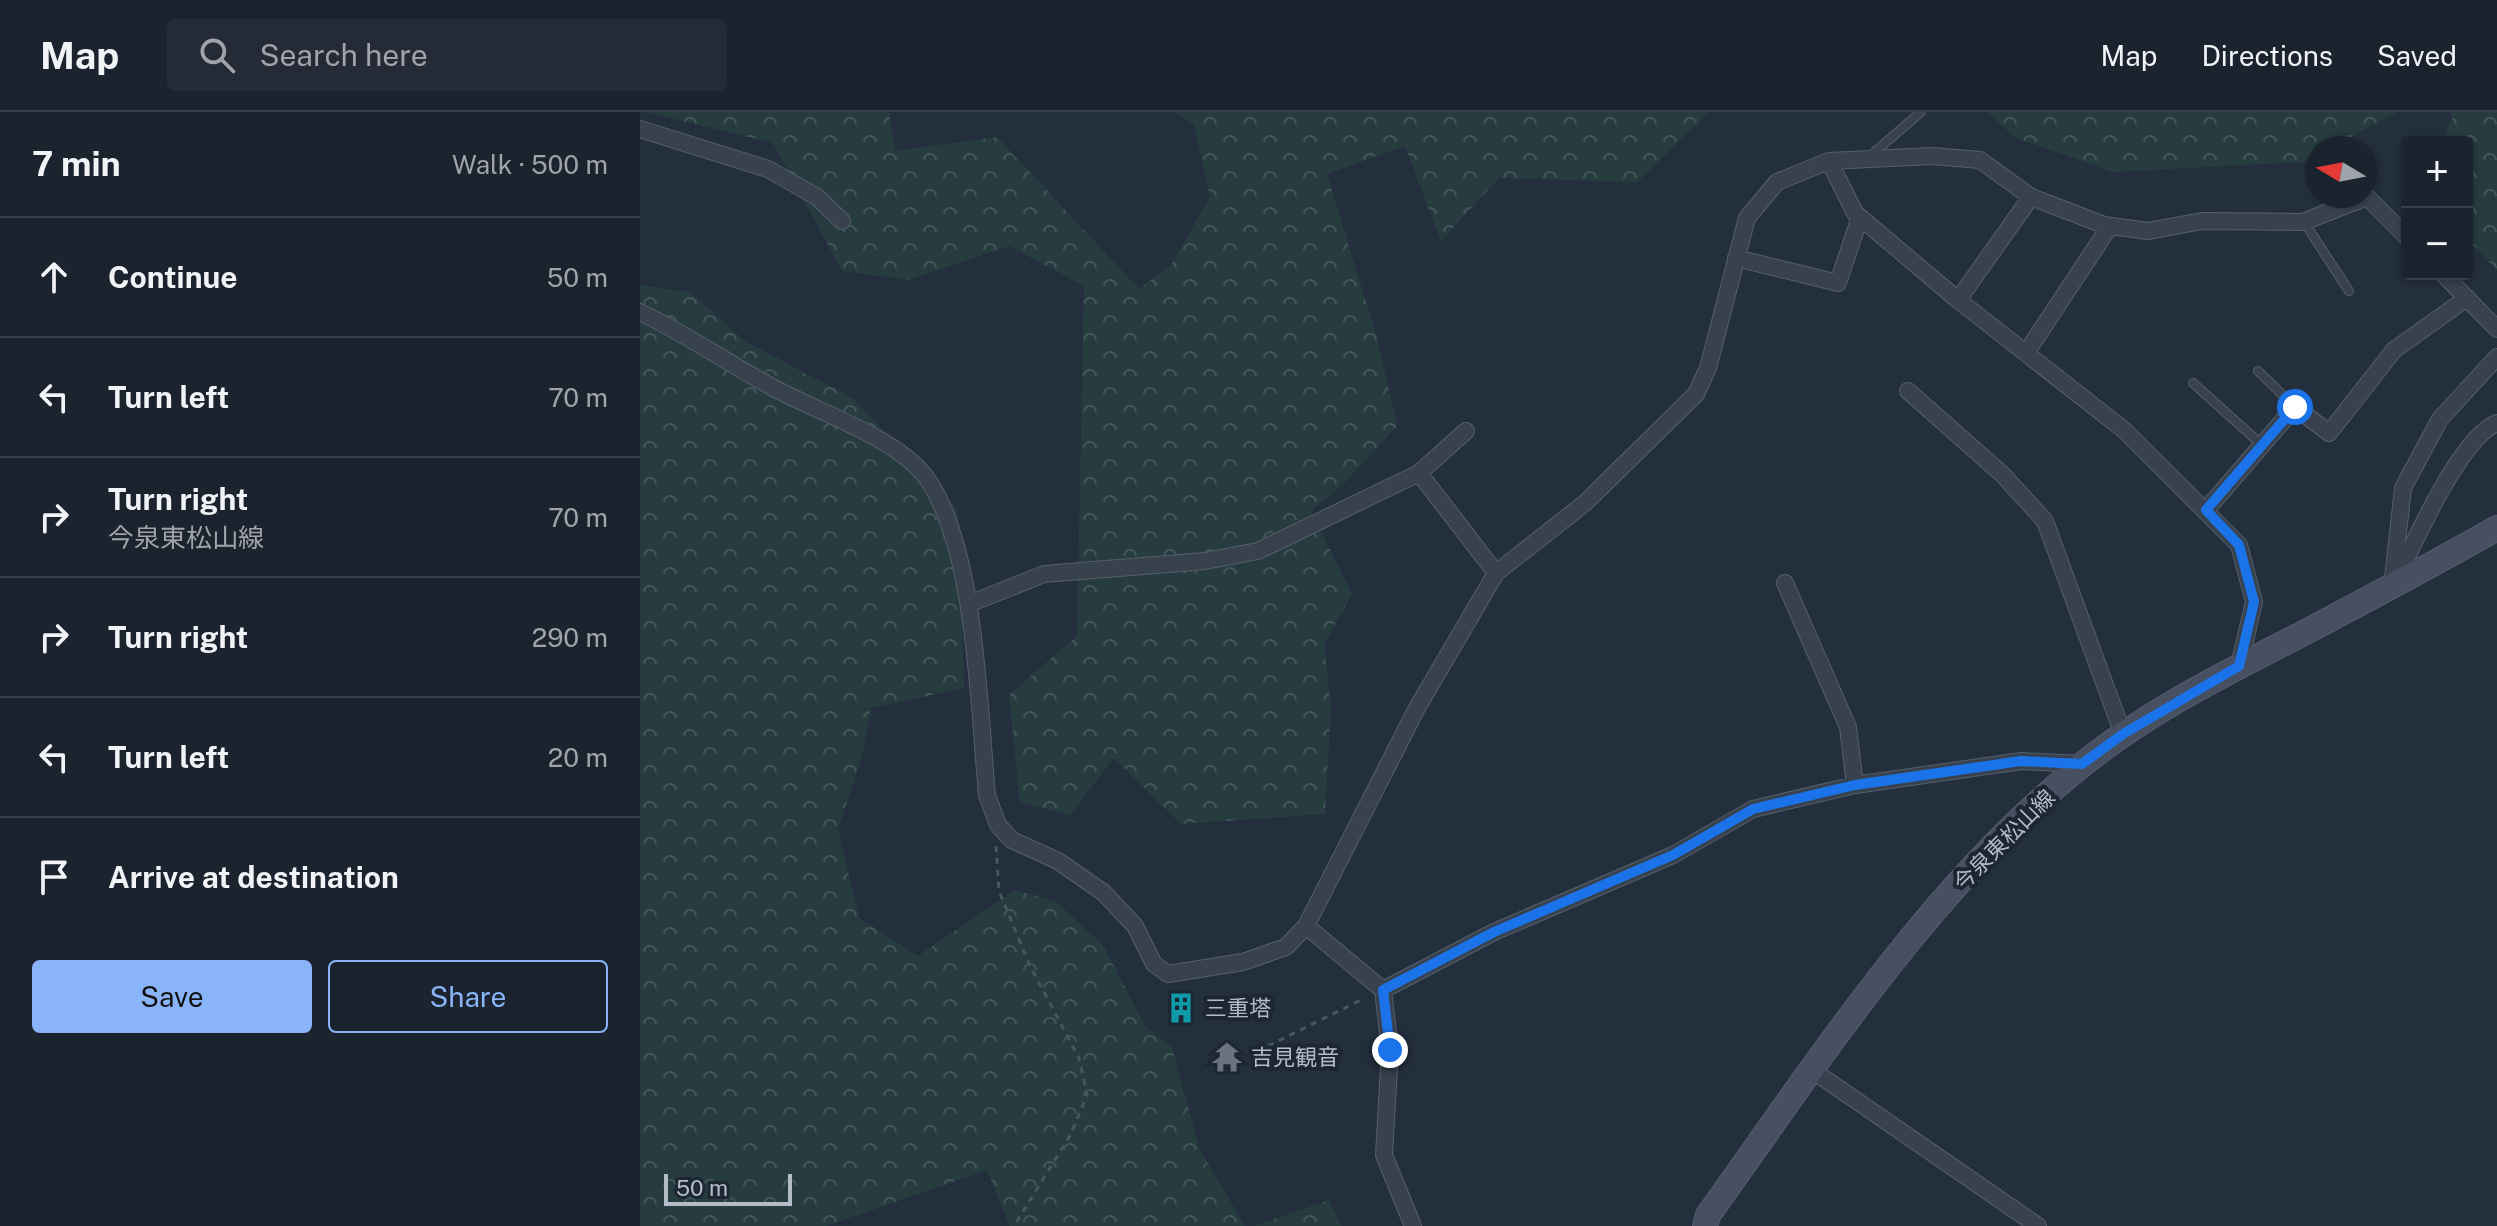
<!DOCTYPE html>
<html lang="en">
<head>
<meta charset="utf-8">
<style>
	body { margin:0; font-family:"Public Sans","Noto Sans JP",sans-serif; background:#242b36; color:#f1f3f6 }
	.controls { position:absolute; right:24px; top:24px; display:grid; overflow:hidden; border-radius:8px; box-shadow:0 2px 6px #0004 }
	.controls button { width:72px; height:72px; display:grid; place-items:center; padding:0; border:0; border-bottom:2px solid #39404a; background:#1b232e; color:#f1f3f6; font:40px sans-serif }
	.compass { position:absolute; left:1665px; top:24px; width:72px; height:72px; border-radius:50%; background:#1b232e; box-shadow:0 2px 6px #0004; rotate:280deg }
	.scale { position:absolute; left:24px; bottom:20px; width:128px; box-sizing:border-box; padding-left:8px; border:4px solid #b4bcc9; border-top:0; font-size:22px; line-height:28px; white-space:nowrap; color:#b4bcc9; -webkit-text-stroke:6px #1d2633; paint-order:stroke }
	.stop { position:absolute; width:24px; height:24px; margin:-18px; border:6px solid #1a73e8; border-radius:50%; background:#fff }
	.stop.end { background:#1a73e8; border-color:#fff; box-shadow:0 2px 8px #0008 }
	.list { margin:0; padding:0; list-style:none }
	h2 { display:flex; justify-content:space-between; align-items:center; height:104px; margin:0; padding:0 32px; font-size:34px }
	h2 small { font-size:26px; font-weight:400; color:#a0a4aa }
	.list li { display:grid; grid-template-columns:52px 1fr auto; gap:24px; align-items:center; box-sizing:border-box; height:120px; padding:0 32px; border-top:2px solid #39404a }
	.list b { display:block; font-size:30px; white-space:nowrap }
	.list p { margin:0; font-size:26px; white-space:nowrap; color:#a0a4aa }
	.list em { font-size:26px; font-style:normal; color:#a0a4aa }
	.actions { display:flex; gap:16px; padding:24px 32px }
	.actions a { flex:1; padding:18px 0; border:2px solid #8ab4f8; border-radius:8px; text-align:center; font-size:28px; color:#8ab4f8 }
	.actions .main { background:#8ab4f8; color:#111 }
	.icon { flex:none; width:44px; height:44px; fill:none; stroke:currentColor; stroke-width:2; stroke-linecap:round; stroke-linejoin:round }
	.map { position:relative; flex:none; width:1857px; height:1114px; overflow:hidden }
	header { display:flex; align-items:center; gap:48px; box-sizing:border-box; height:112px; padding:0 40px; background:#1b232e; border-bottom:2px solid #39404a }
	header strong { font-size:38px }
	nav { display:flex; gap:44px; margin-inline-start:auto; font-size:28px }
	.search { width:560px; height:72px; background:#242b36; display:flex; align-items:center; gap:20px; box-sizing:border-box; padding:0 28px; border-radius:8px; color:#a0a4aa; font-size:30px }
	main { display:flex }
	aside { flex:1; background:#1b232e }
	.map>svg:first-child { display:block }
	.forest { fill:url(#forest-crowns) }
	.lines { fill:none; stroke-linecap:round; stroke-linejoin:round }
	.service-casing { stroke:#565f6c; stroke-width:10 }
	.minor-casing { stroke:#565f6c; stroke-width:18 }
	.secondary-casing { stroke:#565f6c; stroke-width:26 }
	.path { stroke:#44595c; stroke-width:3; stroke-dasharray:6 6; stroke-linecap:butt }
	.service { stroke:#38414e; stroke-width:8 }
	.minor { stroke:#38414e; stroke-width:16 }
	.secondary { stroke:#465061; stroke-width:24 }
	.route { stroke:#1a73e8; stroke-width:10 }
	.labels { text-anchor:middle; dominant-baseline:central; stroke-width:8; stroke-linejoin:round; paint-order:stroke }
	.street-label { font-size:22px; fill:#b4bcc9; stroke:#1d2633 }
	.poi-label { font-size:22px; fill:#b4bcc9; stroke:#1d2633; text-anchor:start }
</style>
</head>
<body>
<header>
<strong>Map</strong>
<div class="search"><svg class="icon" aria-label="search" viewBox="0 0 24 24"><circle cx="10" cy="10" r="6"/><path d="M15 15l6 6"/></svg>Search here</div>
<nav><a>Map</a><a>Directions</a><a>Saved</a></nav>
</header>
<main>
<aside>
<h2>7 min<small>Walk · 500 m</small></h2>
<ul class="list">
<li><svg class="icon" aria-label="ahead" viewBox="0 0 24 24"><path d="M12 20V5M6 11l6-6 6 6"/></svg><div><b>Continue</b></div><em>50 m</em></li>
<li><svg class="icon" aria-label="left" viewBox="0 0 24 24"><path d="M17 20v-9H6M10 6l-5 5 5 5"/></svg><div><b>Turn left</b></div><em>70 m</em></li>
<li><svg class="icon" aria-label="right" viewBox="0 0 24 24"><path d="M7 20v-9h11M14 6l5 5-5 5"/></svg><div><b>Turn right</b><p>今泉東松山線</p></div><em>70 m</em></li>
<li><svg class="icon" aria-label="right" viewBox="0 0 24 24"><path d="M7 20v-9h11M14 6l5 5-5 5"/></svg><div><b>Turn right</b></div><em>290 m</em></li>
<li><svg class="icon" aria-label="left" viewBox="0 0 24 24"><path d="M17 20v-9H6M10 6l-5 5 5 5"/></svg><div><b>Turn left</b></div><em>20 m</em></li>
<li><svg class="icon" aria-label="arrive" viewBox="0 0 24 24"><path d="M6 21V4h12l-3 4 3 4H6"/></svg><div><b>Arrive at destination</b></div></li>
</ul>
<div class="actions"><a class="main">Save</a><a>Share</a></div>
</aside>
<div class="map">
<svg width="1857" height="1114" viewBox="0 0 1857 1114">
	<defs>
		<pattern id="forest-crowns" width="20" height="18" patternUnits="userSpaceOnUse" patternTransform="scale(2)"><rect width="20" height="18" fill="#263c3f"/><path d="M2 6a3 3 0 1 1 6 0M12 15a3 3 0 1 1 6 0" fill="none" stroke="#435659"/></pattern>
	</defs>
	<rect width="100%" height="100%" fill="#242f3e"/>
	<path class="forest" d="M 6,0 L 249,0 L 255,39 L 357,25 L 499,177 L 531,153 L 570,85 L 554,13 L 535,0 L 1069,0 L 997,70 L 859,66 L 801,129 L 765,34 L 687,62 L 737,226 L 757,314 L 704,371 L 671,399 L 712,482 L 684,532 L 691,595 L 685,702 L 541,712 L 474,646 L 430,703 L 380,690 L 369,583 L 437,524 L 444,174 L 369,134 L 269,168 L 202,159 L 133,31 Z
		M 1347,0 L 1758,0 L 1690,36 L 1677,36 L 1677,43 L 1663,50 L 1473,60 L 1376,26 Z
		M 1809,0 L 1857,0 L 1857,158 L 1827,127 L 1827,30 L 1801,30 L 1813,5 Z
		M 0,173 L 50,180 L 105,229 L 214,287 L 318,398 L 324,576 L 231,596 L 222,644 L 198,717 L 219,806 L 278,844 L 375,778 L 415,789 L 463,833 L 505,914 L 532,936 L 560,1038 L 605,1114 L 370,1114 L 347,1058 L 186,1114 L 0,1114 Z
		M 689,1088 L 701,1114 L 614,1114 Z"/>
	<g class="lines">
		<g class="service-casing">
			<path id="service" d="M 1230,44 L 1281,0
				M 1664,110 L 1709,179
				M 1618,259 L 1655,295
				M 1553,271 L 1622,333"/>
		</g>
		<g class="minor-casing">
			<path id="minor" d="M 0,17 L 128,57 L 177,85 L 202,109
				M 1189,49 L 1215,101 L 1318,188 L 1484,318 L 1599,433 L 1614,490 L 1599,554
				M 1096,146 L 1198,171 L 1220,105
				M 1803,162 L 1857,217
				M 1318,188 L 1391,85
				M 0,200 C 46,222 88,251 132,275 C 177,300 259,326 288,368 C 336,439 339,597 347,683 L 358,713 L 372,728 L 418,749 L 464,781 L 495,814 L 514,852 L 528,862 L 603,850 L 646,835 L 666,814 L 777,596 L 856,461 L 945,391 L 1056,282 L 1068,256 L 1107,106 L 1137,70 L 1189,49 L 1292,44 L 1340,48 L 1391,85 L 1464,113 L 1508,119 L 1562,109 L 1663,110 L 1727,85 L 1767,125
				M 1386,241 L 1470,114
				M 1268,279 L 1362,362 L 1405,409 L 1483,622
				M 779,361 L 826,319
				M 1566,398 L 1655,295 L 1689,321 L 1754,238 L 1827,186
				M 1756,467 C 1775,430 1820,325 1857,311
				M 1145,471 L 1208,615 L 1215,673
				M 1752,475 L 1763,376 L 1800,307 L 1857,245
				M 329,492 L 404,462 L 565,449 L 618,439 L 779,361 L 856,461
				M 666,814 L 743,878 L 750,938 L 744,1043 L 773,1114
				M 743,878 L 854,820 L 1033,743 L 1113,697 L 1215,673 L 1381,649 L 1442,652
				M 1172,958 L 1398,1114"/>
		</g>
		<g class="secondary-casing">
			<path id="secondary" d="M 1065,1114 L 1068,1103 C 1177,951 1294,770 1442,653 C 1507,600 1586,561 1660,523 C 1726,488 1792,453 1857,416"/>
		</g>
		<path class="path" d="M 356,734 L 359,779 L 390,854 L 439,946 L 447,983 L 431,1022 L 374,1114
			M 628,934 L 725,886"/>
		<use href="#service" class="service"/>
		<use href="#minor" class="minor"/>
		<use href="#secondary" class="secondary"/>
	</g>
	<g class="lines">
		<path class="route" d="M 750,938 L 743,878 L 854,820 L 1033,743 L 1113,697 L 1215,673 L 1381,649 L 1442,652 L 1483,622 L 1599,554 L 1614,490 L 1599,433 L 1566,398 L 1655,295"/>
	</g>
	<defs>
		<g id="building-bare" transform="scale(2.4)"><path d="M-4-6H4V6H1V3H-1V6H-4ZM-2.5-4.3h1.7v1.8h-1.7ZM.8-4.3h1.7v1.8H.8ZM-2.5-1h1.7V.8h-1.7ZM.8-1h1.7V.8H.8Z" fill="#0f9aa8" stroke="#1d2633" stroke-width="2.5" paint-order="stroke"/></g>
		<g id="temple-bare" transform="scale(2.4)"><path d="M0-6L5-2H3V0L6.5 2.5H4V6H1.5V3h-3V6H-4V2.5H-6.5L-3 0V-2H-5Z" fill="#6b7280" stroke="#1d2633" stroke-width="2.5" paint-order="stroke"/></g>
	</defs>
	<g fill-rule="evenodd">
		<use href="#building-bare" x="541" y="896"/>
		<use href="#temple-bare" x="587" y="945"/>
	</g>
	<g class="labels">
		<g class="street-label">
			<text transform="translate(1364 728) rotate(-45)">今泉東松山線</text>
		</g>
		<g class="poi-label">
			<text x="565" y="896">三重塔</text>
			<text x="611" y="945">吉見観音</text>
		</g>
	</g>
</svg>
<div class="controls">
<button>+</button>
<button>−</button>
</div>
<svg class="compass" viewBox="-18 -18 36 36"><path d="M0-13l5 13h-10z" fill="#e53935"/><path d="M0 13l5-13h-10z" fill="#a0a4aa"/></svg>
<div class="scale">50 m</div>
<div class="stop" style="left:1655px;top:295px"></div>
<div class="stop end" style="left:750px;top:938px"></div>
</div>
</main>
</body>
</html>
